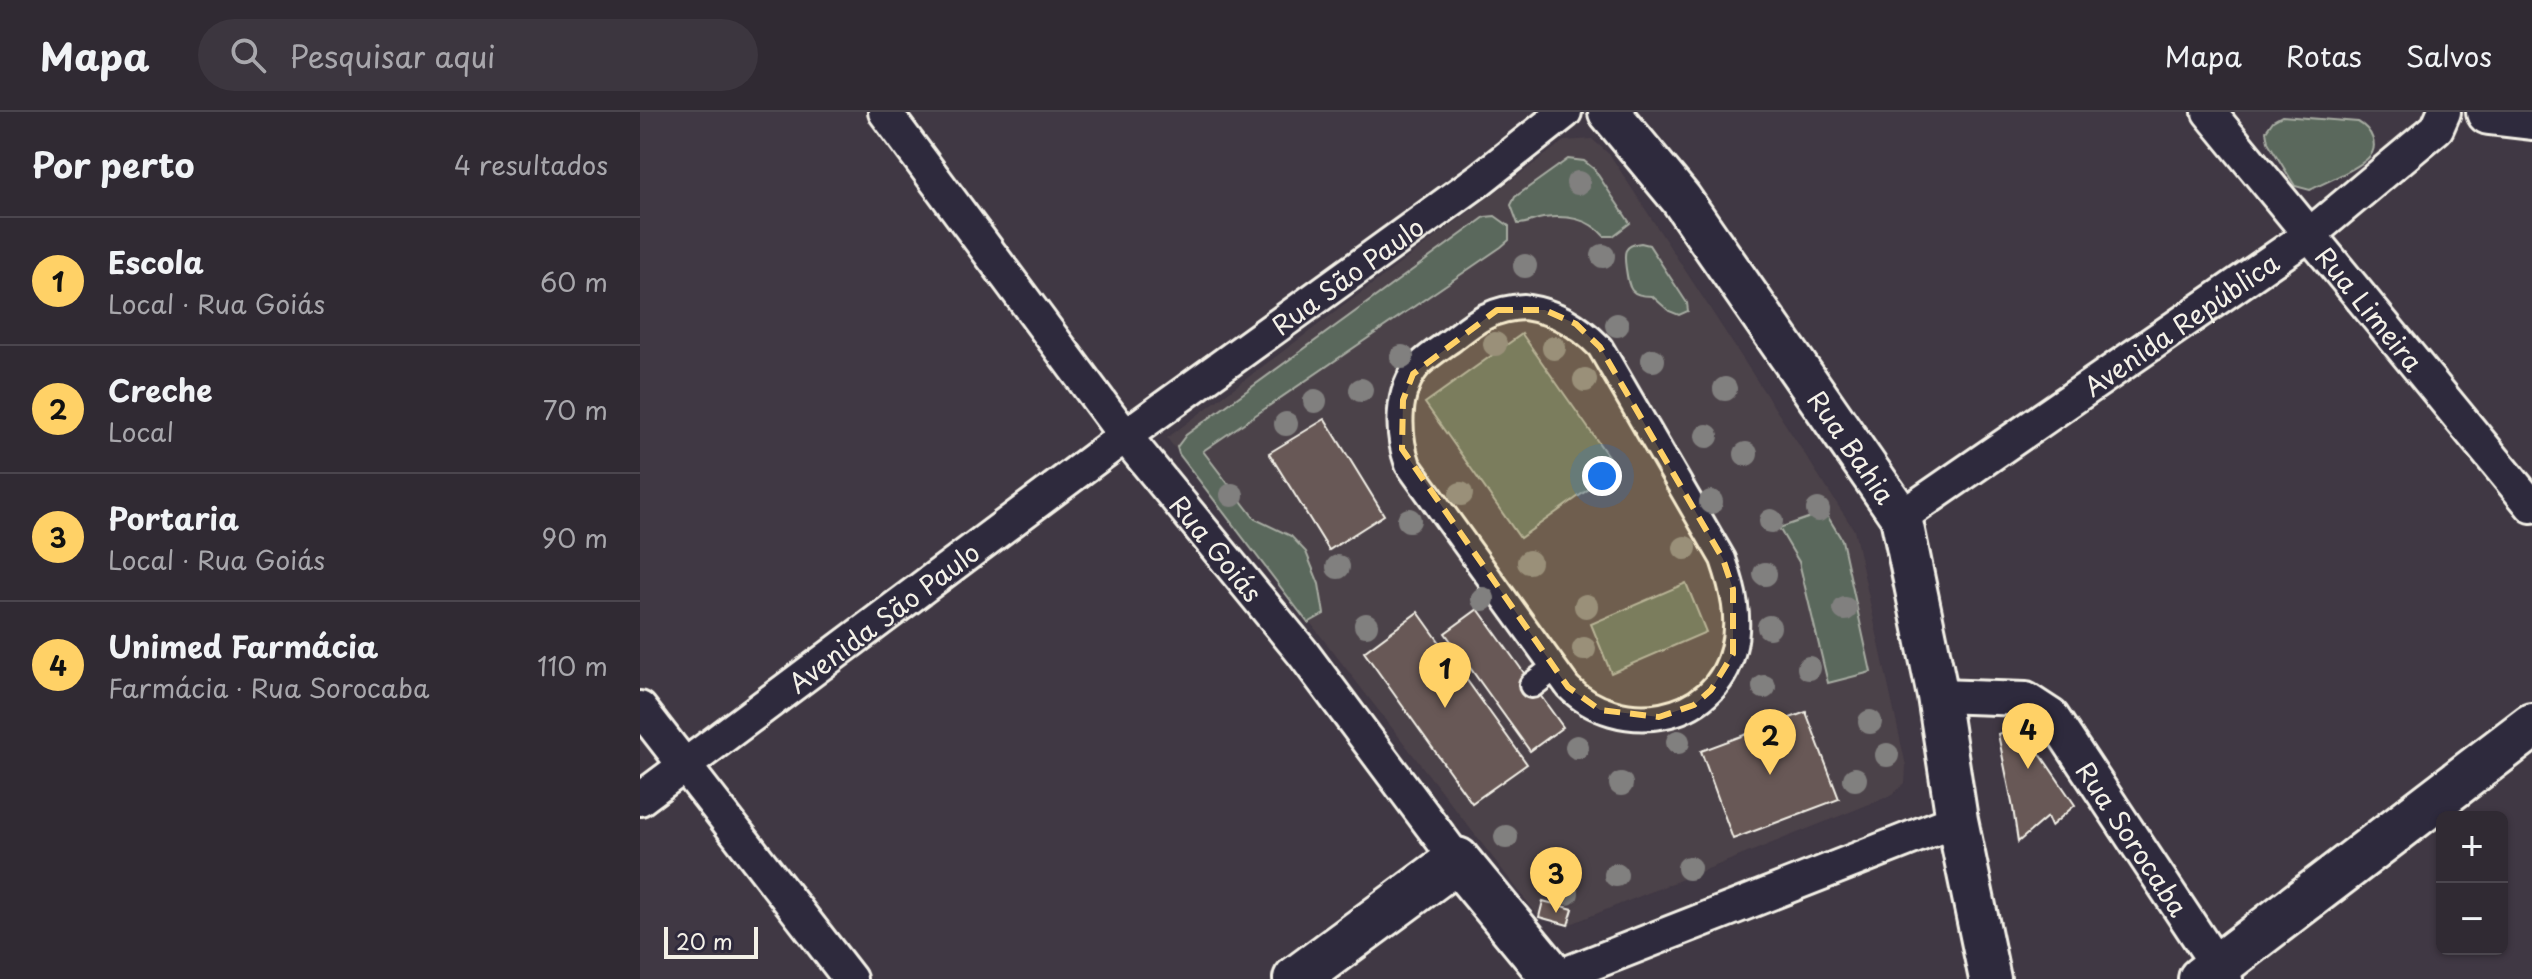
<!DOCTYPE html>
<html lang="pt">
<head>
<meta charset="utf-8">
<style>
	body { margin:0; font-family:"Playpen Sans",sans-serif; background:#3c363f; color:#f1f3f6 }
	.controls { position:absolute; right:24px; bottom:24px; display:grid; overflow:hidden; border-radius:12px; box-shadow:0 2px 6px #0004 }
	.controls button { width:72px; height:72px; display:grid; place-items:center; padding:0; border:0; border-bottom:2px solid #4b464e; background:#302a33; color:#f1f3f6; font:40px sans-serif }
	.scale { position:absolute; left:24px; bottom:20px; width:94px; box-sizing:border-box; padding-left:8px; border:4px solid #f4f1e8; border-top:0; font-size:22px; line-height:28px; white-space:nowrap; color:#f4f1e8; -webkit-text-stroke:6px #2f2a3d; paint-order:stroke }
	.you { position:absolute; left:962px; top:364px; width:28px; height:28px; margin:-20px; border:6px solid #fff; border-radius:50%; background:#1a73e8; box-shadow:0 0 0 12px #1a73e833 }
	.badge { display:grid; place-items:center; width:52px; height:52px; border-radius:50%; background:#ffd166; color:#111; font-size:26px; font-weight:700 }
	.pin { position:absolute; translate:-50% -66px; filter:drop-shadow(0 2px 4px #0008) }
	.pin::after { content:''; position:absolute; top:42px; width:28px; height:24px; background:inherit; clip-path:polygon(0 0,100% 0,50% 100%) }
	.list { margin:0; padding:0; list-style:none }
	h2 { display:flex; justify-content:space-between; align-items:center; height:104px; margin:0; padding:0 32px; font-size:34px }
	h2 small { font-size:26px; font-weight:400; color:#a8a7ac }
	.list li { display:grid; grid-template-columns:52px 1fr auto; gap:24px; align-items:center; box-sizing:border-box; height:128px; padding:0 32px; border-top:2px solid #4b464e }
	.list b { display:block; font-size:30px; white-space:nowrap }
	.list p { margin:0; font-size:26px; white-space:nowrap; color:#a8a7ac }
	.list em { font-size:26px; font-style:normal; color:#a8a7ac }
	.icon { flex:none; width:44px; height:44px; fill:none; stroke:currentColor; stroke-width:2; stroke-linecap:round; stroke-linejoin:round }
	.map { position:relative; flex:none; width:1892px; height:867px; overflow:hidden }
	header { display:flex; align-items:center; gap:48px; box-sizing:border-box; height:112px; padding:0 40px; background:#302a33; border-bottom:2px solid #4b464e }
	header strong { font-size:38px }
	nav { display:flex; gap:44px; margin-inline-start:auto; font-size:28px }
	.search { width:560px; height:72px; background:#3c363f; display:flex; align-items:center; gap:20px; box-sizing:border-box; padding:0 28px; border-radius:44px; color:#a8a7ac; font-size:30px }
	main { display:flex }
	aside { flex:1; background:#302a33 }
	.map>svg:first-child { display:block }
	.built { fill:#4c4249 }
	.green { fill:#5a675c; stroke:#a7aca2; stroke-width:2 }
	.building { fill:#685956; stroke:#f4f1e8; stroke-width:2 }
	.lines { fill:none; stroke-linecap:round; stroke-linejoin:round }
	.pedestrian-casing { stroke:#f4f1e8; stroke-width:30 }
	.minor-casing { stroke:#f4f1e8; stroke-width:38 }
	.tertiary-casing { stroke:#f4f1e8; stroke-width:46 }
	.secondary-casing { stroke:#f4f1e8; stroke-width:50 }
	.pedestrian { stroke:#2f2a3d; stroke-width:24 }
	.minor { stroke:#2f2a3d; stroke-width:32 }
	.tertiary { stroke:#2f2a3d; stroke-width:40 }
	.secondary { stroke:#2f2a3d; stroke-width:44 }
	.tree { fill:#81807f }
	.marked { fill:#ffd166; fill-opacity:0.2; stroke:#ffd166; stroke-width:6; stroke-dasharray:16 10; stroke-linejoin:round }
	.labels { text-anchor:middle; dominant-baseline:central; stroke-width:8; stroke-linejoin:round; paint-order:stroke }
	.street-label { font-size:26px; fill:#f4f1e8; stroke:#2f2a3d }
</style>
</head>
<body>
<header>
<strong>Mapa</strong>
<div class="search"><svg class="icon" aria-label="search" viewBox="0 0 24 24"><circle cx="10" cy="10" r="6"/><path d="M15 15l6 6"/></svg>Pesquisar aqui</div>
<nav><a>Mapa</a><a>Rotas</a><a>Salvos</a></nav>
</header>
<main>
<aside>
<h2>Por perto<small>4 resultados</small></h2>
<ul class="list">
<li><span class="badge">1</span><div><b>Escola</b><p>Local · Rua Goiás</p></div><em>60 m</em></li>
<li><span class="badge">2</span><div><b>Creche</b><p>Local</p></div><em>70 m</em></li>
<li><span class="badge">3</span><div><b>Portaria</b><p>Local · Rua Goiás</p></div><em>90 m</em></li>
<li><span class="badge">4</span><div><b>Unimed Farmácia</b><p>Farmácia · Rua Sorocaba</p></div><em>110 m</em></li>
</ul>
</aside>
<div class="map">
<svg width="1892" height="867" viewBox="0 0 1892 867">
	<rect width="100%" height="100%" fill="#403844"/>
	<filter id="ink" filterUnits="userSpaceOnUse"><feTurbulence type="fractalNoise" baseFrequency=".0125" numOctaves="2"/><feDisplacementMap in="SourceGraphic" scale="16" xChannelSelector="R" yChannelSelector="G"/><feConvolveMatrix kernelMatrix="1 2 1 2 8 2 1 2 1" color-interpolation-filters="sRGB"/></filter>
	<g filter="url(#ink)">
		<path class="built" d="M 952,27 L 970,43 L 1214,418 L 1266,654 L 1265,671 L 1252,683 L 928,813 L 899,805 L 527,326 L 924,29 Z"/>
		<path class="green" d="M 1642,4 L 1718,10 C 1731,17 1741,35 1727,47 C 1714,59 1687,69 1670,78 L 1655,74 L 1628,30 L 1626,19 L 1633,9 Z
			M 928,47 L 944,49 L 954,57 L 990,111 L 973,124 L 964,124 C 948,106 927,103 903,106 C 894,107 889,112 878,112 L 871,93 L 875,85 Z
			M 855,104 L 869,114 L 869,128 L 861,135 L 563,339 L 615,407 L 651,424 L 666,440 L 679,472 L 684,502 L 668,511 L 539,342 L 537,335 L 546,323 L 845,105 Z
			M 1001,131 L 1009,133 L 1047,191 L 1048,199 L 1039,203 L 1029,199 L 1012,184 C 990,184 989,178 986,157 C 984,142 982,133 1001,131 Z
			M 882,222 L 977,357 L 880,426 L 785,291 Z
			M 1185,400 L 1202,428 L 1231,560 L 1188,571 L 1159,450 L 1139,416 Z
			M 1046,471 L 1066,520 L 971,561 L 951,512 Z"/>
		<path class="building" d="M 685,307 L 744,403 L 689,438 L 629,341 Z
			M 838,497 L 923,615 L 890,639 L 805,521 Z
			M 778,500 L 887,652 L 832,691 L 724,540 Z
			M 1166,600 L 1199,687 L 1093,727 L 1061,639 Z
			M 1381,614 L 1435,693 L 1411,714 L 1407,705 L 1378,730 L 1373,696 L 1358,622 Z
			M 903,789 L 933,797 L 928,813 L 899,805 Z"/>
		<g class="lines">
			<g class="pedestrian-casing">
				<path id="pedestrian" d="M 884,195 C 917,200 937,212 960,235 L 1083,447 C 1093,476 1101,507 1093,538 C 1075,614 977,625 928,575 L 768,353 C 757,322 756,279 779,253 C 789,243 802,235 813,227 C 837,208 853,196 884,195 Z
					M 892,573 L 914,556"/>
			</g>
			<g class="minor-casing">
				<g id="minor">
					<path id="s1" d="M 245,0 L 485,324 L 662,540 L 817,748"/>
					<path id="s2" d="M 1569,0 L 1892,394"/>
					<path id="s3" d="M 1261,405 L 1669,123 L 1797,16 L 1804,0"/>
					<path id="s4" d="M 1298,584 L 1386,587 L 1412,604 L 1586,867"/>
					<path d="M 0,596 L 210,867"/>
					<path id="s5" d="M 0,687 L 485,324 L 839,68 L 925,0"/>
					<path d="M 912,867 L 1317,708"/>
				</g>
			</g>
			<g class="tertiary-casing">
				<g id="tertiary">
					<path id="s6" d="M 969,0 L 1041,87 L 1261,405 L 1298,584 L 1317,708 L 1350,867"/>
				</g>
			</g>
			<g class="secondary-casing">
				<path id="secondary" d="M 1849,0 L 1892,5
					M 656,867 L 817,748 L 915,867
					M 1561,867 L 1892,614"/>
			</g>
			<use href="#pedestrian" class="pedestrian"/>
			<use href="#minor" class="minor"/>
			<use href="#tertiary" class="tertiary"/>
			<use href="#secondary" class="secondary"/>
		</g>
		<g class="tree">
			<circle cx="938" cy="71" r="12"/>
			<circle cx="963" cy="144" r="12"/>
			<circle cx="885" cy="154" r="12"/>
			<circle cx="977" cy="213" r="12"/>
			<circle cx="855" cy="232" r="12"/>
			<circle cx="914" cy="236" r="12"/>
			<circle cx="762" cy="245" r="12"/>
			<circle cx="1013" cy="248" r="12"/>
			<circle cx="945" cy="268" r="12"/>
			<circle cx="1085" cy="277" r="12"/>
			<circle cx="721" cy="278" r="12"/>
			<circle cx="675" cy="289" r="12"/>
			<circle cx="646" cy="312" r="12"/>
			<circle cx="1067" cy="324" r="12"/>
			<circle cx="1106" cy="342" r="12"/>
			<circle cx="821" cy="382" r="12"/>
			<circle cx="592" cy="383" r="12"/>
			<circle cx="1071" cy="390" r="12"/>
			<circle cx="1178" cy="398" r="12"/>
			<circle cx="769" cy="408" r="12"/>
			<circle cx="1131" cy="409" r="12"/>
			<circle cx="1045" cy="436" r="12"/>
			<circle cx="889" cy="450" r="12"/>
			<circle cx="698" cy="455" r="12"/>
			<circle cx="1125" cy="462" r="12"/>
			<circle cx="843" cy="487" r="12"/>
			<circle cx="946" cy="494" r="12"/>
			<circle cx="1205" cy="497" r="12"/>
			<circle cx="726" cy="513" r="12"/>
			<circle cx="1129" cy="515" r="12"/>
			<circle cx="944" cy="537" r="12"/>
			<circle cx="1169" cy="556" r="12"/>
			<circle cx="1124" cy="575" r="12"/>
			<circle cx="1230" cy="610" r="12"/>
			<circle cx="1038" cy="630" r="12"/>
			<circle cx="937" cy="635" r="12"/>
			<circle cx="1247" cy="643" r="12"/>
			<circle cx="1215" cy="667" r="12"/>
			<circle cx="981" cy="672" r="12"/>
			<circle cx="866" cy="725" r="12"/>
			<circle cx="1049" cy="756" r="12"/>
			<circle cx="976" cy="763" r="12"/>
			<circle cx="927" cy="781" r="12"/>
		</g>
	</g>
	<path class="marked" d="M 857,198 L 905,198 L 936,212 L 960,235 L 1083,447 L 1093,477 L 1093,542 L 1071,578 L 1054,593 L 1019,605 L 960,598 L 928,575 L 762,337 L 763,288 L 773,262 Z"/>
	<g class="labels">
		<g class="street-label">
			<text stroke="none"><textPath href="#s5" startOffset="880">Rua São Paulo</textPath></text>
			<text stroke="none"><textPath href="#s2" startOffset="254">Rua Limeira</textPath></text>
			<text stroke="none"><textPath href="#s3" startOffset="340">Avenida República</textPath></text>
			<text stroke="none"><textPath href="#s6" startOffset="414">Rua Bahia</textPath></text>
			<text stroke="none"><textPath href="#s1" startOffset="548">Rua Goiás</textPath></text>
			<text stroke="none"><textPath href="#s5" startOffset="304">Avenida São Paulo</textPath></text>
			<text stroke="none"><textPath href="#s4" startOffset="266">Rua Sorocaba</textPath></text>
		</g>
	</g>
</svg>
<div class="controls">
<button>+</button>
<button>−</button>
</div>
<div class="scale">20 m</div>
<div class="you"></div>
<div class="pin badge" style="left:805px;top:596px">1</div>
<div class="pin badge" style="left:1130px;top:663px">2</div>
<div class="pin badge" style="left:916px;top:801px">3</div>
<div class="pin badge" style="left:1388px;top:657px">4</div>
</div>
</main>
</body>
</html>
